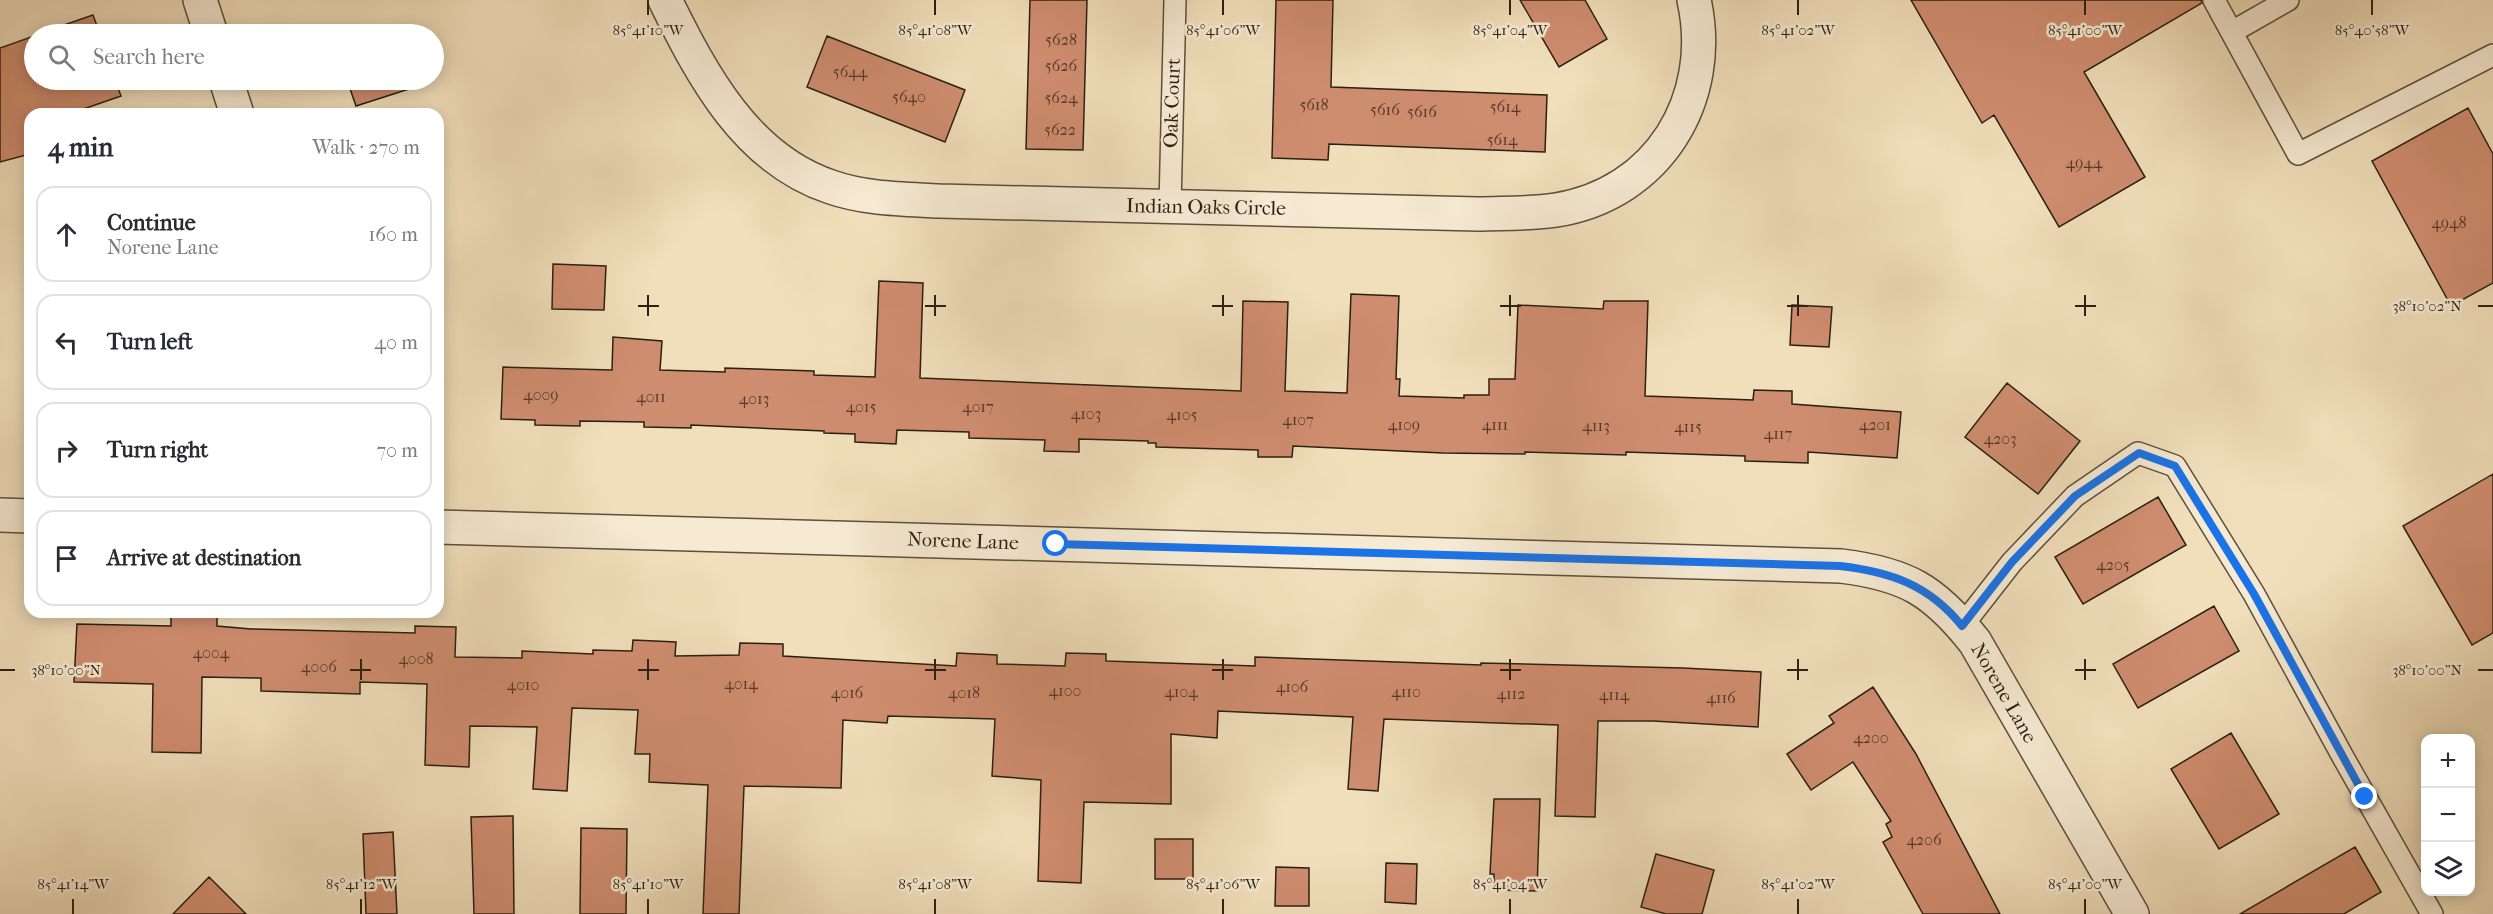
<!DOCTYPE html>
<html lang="en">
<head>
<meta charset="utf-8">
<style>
	body { margin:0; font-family:"IM FELL French Canon",serif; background:#f2f2f3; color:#2b2b33 }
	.controls { position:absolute; right:18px; bottom:18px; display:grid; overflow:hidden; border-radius:12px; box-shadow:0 3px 15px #0003 }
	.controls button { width:54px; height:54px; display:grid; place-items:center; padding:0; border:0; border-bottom:2px solid #e1e1e2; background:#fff; color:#2b2b33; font:30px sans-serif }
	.stop { position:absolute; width:18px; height:18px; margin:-14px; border:4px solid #1a73e8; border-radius:50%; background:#fff }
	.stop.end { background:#1a73e8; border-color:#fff; box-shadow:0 2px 6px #0008 }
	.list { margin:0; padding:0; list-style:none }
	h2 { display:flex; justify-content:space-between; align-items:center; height:78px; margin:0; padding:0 24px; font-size:26px }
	h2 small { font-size:20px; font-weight:400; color:#7c7c81 }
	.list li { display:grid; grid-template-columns:39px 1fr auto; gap:18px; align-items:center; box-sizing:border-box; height:96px; margin:0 12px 12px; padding:0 12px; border:2px solid #e1e1e2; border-radius:18px }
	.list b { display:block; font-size:22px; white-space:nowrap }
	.list p { margin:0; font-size:20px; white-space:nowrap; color:#7c7c81 }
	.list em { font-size:20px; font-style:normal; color:#7c7c81 }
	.icon { flex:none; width:33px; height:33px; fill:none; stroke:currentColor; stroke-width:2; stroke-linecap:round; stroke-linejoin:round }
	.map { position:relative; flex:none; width:2493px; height:914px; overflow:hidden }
	.search { position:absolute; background:#fff; box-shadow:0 3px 15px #0003; left:24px; top:24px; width:420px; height:66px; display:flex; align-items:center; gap:15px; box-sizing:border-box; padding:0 21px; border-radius:33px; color:#7c7c81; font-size:22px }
	.panel { position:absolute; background:#fff; box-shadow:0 3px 15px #0003; left:24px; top:108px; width:420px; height:510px; border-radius:18px }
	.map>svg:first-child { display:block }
	.building { fill:#cf8d6f; stroke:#2b1f14; stroke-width:1.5 }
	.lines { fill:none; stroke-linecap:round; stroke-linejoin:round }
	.service-casing { stroke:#5c4f3e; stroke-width:24 }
	.minor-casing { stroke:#5c4f3e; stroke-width:36 }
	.service { stroke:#f6ead3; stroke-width:21 }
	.minor { stroke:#f6ead3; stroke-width:33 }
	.route { stroke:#1a73e8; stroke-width:8 }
	.ticks { fill:none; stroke:#2b1f14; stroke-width:2 }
	.labels { text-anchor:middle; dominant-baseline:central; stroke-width:5; stroke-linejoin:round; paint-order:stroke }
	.number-label { font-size:16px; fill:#543a2b }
	.street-label { font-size:20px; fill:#2b1f14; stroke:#f6ead3 }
	.ticks-label { font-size:15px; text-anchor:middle; fill:#2b1f14; stroke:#f6ead3; stroke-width:5; stroke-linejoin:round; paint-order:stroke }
</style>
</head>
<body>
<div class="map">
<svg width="2493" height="914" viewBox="0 0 2493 914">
	<rect width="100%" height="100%" fill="#f1dfbb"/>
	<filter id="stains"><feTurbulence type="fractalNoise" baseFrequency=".00333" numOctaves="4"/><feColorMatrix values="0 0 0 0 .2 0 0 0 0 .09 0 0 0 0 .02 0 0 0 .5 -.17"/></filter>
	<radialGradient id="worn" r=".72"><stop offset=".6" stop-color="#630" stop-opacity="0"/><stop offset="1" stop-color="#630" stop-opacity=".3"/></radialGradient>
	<path class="building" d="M 1030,0 L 1087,0 L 1083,150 L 1026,149 Z
		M 1276,0 L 1333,0 L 1331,87 L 1547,95 L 1545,152 L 1329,144 L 1328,160 L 1272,158 Z
		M 1520,0 L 1585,0 L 1607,39 L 1559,67 Z
		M 1911,0 L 2201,0 L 2202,3 L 2084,72 L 2145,177 L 2059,227 L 1994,115 L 1982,123 Z
		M 93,15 L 100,34 L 38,34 Z
		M 34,36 L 34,80 L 115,80 L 121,96 L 69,114 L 30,114 L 30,154 L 0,162 L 0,48 Z
		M 827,36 L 965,90 L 945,142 L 807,87 Z
		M 347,80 L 405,80 L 409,89 L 356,106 Z
		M 2468,108 L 2493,154 L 2493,283 L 2451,306 L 2372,161 Z
		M 553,264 L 606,266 L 604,310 L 552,309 Z
		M 879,281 L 923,283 L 920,378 L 1241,391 L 1243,301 L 1288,302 L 1285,391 L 1347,393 L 1351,294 L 1399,296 L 1396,379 L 1400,379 L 1399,396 L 1464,398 L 1464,395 L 1489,395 L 1489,379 L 1515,379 L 1518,305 L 1603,309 L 1604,301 L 1648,301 L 1645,396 L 1753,400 L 1754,390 L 1792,391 L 1792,404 L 1901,412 L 1897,458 L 1808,452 L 1808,463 L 1745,461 L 1745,456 L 1626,452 L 1626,455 L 1525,452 L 1525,454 L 1443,453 L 1293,446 L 1292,457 L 1258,457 L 1258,450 L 1156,447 L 1156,443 L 1148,443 L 1148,441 L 1079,439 L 1079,452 L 1044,451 L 1045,440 L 969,438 L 969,432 L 897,430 L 896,444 L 855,442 L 855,434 L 824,433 L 824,431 L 691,425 L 691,428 L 644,427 L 644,422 L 580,421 L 580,426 L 535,425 L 535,420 L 501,419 L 503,367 L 612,370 L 613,337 L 662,341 L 660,370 L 725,372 L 725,368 L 814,371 L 814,375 L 875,377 Z
		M 1792,305 L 1832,307 L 1829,347 L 1790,345 Z
		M 2007,383 L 2080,441 L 2038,494 L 1965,437 Z
		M 2493,474 L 2493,633 L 2472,645 L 2403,526 Z
		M 2158,497 L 2186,545 L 2083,604 L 2055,557 Z
		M 2214,606 L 2239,651 L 2138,708 L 2113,664 Z
		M 171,615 L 217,615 L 217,626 L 251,629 L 415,633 L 415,626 L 456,627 L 455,657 L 522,658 L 522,651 L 593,654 L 593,650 L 632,651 L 633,640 L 676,642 L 675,656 L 739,655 L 740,643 L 783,644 L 783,656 L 956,666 L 957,653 L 997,655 L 997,664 L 1065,666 L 1066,653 L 1106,654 L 1106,661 L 1255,666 L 1255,657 L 1481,665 L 1481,663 L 1683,668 L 1761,672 L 1758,727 L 1653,721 L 1598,721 L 1595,817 L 1555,816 L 1558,725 L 1384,719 L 1378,791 L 1348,789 L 1353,717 L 1218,711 L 1217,738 L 1171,734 L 1171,804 L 1084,802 L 1081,883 L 1038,881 L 1041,780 L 992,776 L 995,719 L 888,716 L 887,723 L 843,720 L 841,788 L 744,786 L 739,914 L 703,914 L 708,785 L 649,782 L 650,754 L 635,754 L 638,710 L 572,708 L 567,791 L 533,789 L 537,727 L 470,726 L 469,767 L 425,765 L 427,684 L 360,682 L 360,694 L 261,691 L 261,678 L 202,677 L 201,753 L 152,752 L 153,684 L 74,682 L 77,624 L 171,626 Z
		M 1873,687 L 1916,754 L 2000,914 L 1923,914 L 1883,842 L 1892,837 L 1886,824 L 1891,821 L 1853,762 L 1811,790 L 1787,754 L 1834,723 L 1829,716 Z
		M 2231,733 L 2279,814 L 2219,849 L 2171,769 Z
		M 1494,799 L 1540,799 L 1537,891 L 1494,890 L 1494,874 L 1490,874 Z
		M 513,816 L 514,914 L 474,914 L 471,817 Z
		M 581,828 L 627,829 L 626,914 L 580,914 Z
		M 393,832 L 397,914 L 366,914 L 363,834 Z
		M 1155,839 L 1193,839 L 1193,879 L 1155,879 Z
		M 2355,847 L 2381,892 L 2344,914 L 2240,914 Z
		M 1656,854 L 1714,870 L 1702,914 L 1666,914 L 1641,907 Z
		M 1386,863 L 1417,864 L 1416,904 L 1385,902 Z
		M 1276,867 L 1309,868 L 1309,906 L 1275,906 Z
		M 209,877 L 246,914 L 173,914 Z"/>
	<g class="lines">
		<g class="service-casing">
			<path id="service" d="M 2214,0 L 2298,154 L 2493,55
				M 2232,32 L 2288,0
				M 1170,206 L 1175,0
				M 1962,626 L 2012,562 L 2075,496 L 2138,453 L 2175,466 L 2254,594 L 2343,757 L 2432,914"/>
		</g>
		<g class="minor-casing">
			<path id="minor" d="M 200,0 L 211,34
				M 665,0 C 702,75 746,159 831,187 C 865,199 903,199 939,201 L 1478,214 C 1504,213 1531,214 1556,210 C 1658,194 1716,99 1694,0
				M 226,80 L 237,114
				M 0,515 L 30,516
				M 438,527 L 1841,566 C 1906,574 1934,590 1975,642 L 2132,914"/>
		</g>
		<use href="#service" class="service"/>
		<use href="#minor" class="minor"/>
	</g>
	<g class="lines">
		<path class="route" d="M 1056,544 L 1840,566 C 1891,572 1929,585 1962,626 L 2012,562 L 2075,496 L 2139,453 L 2175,466 L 2254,594 L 2365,797"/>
	</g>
	<path class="ticks" d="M 648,0 L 648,15M 935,0 L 935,15M 1223,0 L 1223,15M 1510,0 L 1510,15M 1798,0 L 1798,15M 2085,0 L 2085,15M 2372,0 L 2372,15M 648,295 L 648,316M 935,295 L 935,316M 1223,295 L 1223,316M 1510,295 L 1510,316M 1798,295 L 1798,316M 2085,295 L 2085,316M 638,306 L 659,306M 925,306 L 946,306M 1212,306 L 1233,306M 1500,306 L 1521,306M 1787,306 L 1808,306M 2075,306 L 2096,306M 2478,306 L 2493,306M 361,659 L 361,680M 648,659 L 648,680M 935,659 L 935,680M 1223,659 L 1223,680M 1510,659 L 1510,680M 1798,659 L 1798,680M 2085,659 L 2085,680M 0,670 L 15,670M 350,670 L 371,670M 638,670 L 659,670M 925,670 L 946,670M 1212,670 L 1233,670M 1500,670 L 1521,670M 1787,670 L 1808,670M 2075,670 L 2096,670M 2478,670 L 2493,670M 73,899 L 73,914M 361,899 L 361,914M 648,899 L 648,914M 935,899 L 935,914M 1223,899 L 1223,914M 1510,899 L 1510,914M 1798,899 L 1798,914M 2085,899 L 2085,914"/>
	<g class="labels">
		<g class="number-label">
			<text x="1061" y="39">5628</text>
			<text x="1061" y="65">5626</text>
			<text x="850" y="71">5644</text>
			<text x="909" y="96">5640</text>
			<text x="1061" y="97">5624</text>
			<text x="1314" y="104">5618</text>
			<text x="1505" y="106">5614</text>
			<text x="1385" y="109">5616</text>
			<text x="1422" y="111">5616</text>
			<text x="1060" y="129">5622</text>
			<text x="1502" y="139">5614</text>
			<text x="2084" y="162">4944</text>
			<text x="2449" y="222">4948</text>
			<text x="541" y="394">4009</text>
			<text x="651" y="396">4011</text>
			<text x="754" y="398">4013</text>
			<text x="861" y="406">4015</text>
			<text x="978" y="406">4017</text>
			<text x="1086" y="413">4103</text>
			<text x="1182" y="414">4105</text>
			<text x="1298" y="419">4107</text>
			<text x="1404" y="424">4109</text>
			<text x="1495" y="424">4111</text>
			<text x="1875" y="424">4201</text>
			<text x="1596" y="425">4113</text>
			<text x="1688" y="426">4115</text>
			<text x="1778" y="433">4117</text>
			<text x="2000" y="438">4203</text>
			<text x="2113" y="564">4205</text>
			<text x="211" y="652">4004</text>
			<text x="416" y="658">4008</text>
			<text x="319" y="666">4006</text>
			<text x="741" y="683">4014</text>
			<text x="523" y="684">4010</text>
			<text x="1292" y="686">4106</text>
			<text x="1065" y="690">4100</text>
			<text x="1181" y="691">4104</text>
			<text x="1406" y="691">4110</text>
			<text x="847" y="692">4016</text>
			<text x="964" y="692">4018</text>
			<text x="1511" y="693">4112</text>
			<text x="1614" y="694">4114</text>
			<text x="1721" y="697">4116</text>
			<text x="1871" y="737">4200</text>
			<text x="1924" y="839">4206</text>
		</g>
		<g class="street-label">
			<text transform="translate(1172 103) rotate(-88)">Oak Court</text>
			<text transform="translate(1206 207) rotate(1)">Indian Oaks Circle</text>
			<text transform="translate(963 541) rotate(2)">Norene Lane</text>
			<text transform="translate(2004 693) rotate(60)">Norene Lane</text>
		</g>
	</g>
	<g class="ticks-label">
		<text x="648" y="35">85°41'10"W</text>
		<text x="935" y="35">85°41'08"W</text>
		<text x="1223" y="35">85°41'06"W</text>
		<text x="1510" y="35">85°41'04"W</text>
		<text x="1798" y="35">85°41'02"W</text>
		<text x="2085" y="35">85°41'00"W</text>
		<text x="2372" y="35">85°40'58"W</text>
		<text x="2427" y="311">38°10'02"N</text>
		<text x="66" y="675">38°10'00"N</text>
		<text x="2427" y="675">38°10'00"N</text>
		<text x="73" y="889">85°41'14"W</text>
		<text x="361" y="889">85°41'12"W</text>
		<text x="648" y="889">85°41'10"W</text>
		<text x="935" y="889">85°41'08"W</text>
		<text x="1223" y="889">85°41'06"W</text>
		<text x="1510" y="889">85°41'04"W</text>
		<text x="1798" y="889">85°41'02"W</text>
		<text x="2085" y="889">85°41'00"W</text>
	</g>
	<rect width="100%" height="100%" filter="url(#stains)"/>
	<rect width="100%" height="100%" fill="url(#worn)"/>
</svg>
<div class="controls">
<button>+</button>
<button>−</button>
<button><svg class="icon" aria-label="layers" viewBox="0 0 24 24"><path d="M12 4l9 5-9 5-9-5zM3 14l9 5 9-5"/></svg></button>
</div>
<div class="stop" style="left:1056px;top:544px"></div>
<div class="stop end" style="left:2365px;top:797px"></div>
<div class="search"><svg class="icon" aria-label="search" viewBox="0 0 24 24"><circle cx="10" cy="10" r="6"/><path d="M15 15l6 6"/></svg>Search here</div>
<section class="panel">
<h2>4 min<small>Walk · 270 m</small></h2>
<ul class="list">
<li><svg class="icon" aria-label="ahead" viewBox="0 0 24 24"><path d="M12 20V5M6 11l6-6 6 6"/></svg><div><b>Continue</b><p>Norene Lane</p></div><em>160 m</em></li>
<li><svg class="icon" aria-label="left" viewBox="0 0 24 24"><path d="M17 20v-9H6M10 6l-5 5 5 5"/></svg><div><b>Turn left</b></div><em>40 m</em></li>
<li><svg class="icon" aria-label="right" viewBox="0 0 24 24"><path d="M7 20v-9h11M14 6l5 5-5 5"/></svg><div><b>Turn right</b></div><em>70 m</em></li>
<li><svg class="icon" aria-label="arrive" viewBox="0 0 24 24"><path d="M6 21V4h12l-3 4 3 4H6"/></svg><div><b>Arrive at destination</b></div></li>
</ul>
</section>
</div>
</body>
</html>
